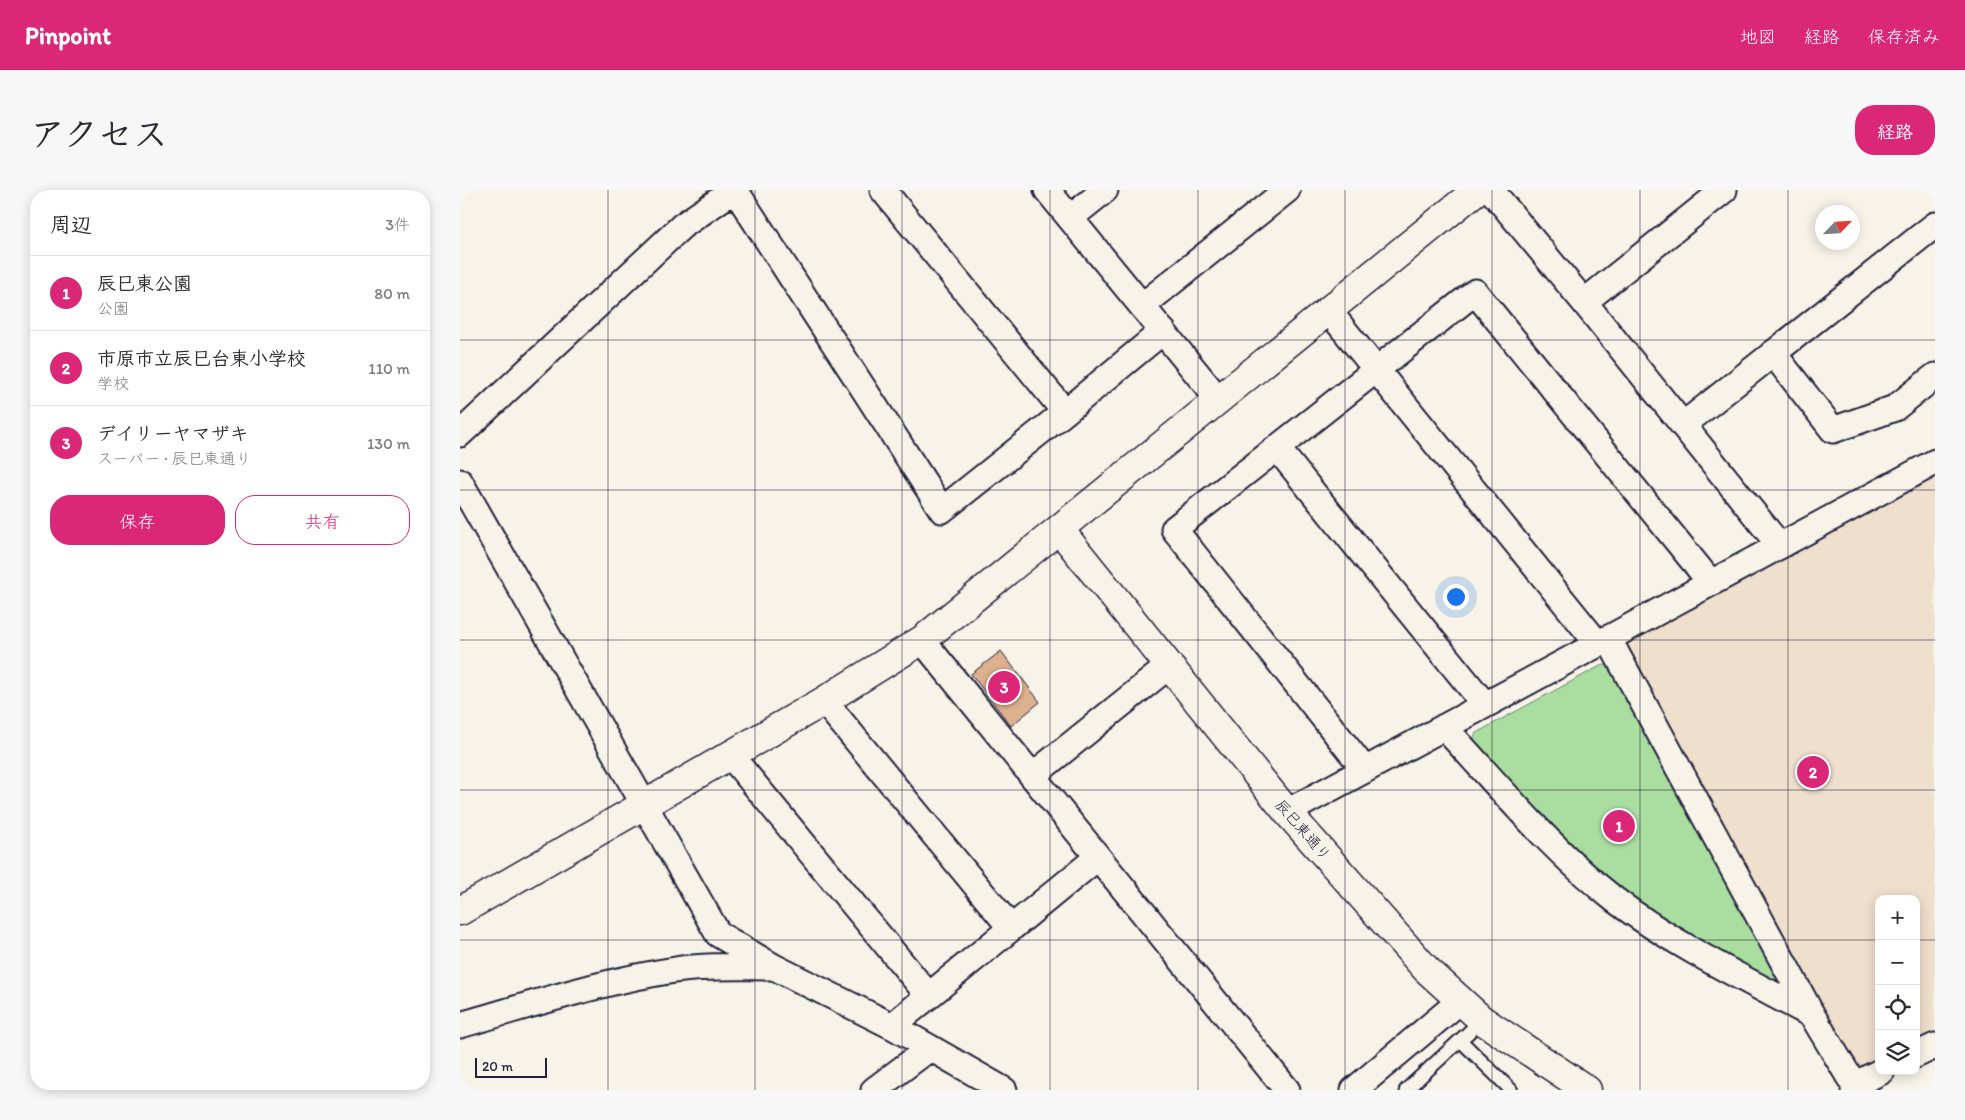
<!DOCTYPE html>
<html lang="ja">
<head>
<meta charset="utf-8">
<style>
	body { margin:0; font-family:Itim,"Klee One",sans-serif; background:#f7f7f7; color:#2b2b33 }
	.controls { position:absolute; right:15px; bottom:15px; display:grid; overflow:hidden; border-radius:10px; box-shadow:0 2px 12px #0003 }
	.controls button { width:45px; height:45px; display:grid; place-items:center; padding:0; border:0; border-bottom:1px solid #e1e1e2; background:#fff; color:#2b2b33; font:25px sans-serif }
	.compass { position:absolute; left:1355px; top:15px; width:45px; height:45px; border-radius:50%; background:#fff; box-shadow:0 2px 12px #0003; rotate:65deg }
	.scale { position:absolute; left:15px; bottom:12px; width:72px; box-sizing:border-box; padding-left:5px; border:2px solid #22223b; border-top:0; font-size:14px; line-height:18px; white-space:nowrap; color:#22223b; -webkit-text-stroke:4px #f7f3e8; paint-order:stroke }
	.you { position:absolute; left:995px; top:406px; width:18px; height:18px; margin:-12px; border:4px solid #fff; border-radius:50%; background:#1a73e8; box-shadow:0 0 0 8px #1a73e833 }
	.badge { display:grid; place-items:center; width:32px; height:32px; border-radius:50%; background:#db2777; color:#fff; font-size:16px; font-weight:700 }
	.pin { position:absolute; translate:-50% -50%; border:2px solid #fff; box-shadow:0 1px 5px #0006 }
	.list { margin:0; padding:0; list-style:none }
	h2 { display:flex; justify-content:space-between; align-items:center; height:65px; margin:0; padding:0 20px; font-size:21px }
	h2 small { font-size:16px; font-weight:400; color:#7c7c81 }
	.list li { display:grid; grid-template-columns:32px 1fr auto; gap:15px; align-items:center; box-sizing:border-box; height:75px; padding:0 20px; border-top:1px solid #e1e1e2 }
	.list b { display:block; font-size:19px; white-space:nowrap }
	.list p { margin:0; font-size:16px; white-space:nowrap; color:#7c7c81 }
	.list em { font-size:16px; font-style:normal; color:#7c7c81 }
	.actions { display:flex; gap:10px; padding:15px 20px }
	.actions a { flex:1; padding:11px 0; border:1px solid #db2777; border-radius:20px; text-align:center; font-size:18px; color:#db2777 }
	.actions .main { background:#db2777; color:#fff }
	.icon { flex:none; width:28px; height:28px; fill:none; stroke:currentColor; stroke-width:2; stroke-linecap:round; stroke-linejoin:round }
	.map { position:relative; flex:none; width:1475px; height:900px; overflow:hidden; border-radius:20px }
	header { display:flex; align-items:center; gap:30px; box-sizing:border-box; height:70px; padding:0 25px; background:#db2777; color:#fff }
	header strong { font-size:24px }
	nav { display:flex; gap:28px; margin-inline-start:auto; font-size:18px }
	.intro { display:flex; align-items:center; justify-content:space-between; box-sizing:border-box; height:120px; padding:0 30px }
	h1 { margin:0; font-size:35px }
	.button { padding:12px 22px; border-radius:20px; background:#db2777; color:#fff; font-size:18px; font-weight:700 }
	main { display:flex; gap:30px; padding:0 30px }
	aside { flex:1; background:#fff; border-radius:20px; box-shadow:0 2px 12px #0003 }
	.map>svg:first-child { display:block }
	.built { fill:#efdfcd }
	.green { fill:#aadea0; stroke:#66806e }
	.building { fill:#ddb08e; stroke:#22223b }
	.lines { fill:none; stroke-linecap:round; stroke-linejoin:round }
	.service-casing { stroke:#22223b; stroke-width:16 }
	.minor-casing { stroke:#22223b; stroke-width:29 }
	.tertiary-casing { stroke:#22223b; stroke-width:31 }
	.service { stroke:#f7f3e8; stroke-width:12 }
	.minor { stroke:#f7f3e8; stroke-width:25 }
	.tertiary { stroke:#f7f3e8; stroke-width:28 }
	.grid { fill:none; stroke:#22223b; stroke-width:1; stroke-opacity:0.55 }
	.labels { text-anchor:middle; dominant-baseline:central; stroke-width:5; stroke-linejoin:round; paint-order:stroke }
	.street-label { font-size:15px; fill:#22223b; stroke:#f7f3e8 }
</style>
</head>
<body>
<header>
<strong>Pinpoint</strong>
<nav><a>地図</a><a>経路</a><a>保存済み</a></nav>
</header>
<div class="intro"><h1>アクセス</h1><a class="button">経路</a></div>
<main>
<aside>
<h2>周辺<small>3件</small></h2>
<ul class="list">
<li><span class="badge">1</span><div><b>辰巳東公園</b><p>公園</p></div><em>80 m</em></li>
<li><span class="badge">2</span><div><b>市原市立辰巳台東小学校</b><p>学校</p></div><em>110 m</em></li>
<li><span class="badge">3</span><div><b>デイリーヤマザキ</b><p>スーパー · 辰巳東通り</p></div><em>130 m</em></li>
</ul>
<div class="actions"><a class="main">保存</a><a>共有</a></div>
</aside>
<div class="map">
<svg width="1475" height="900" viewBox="0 0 1475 900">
	<rect width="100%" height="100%" fill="#f7f3e8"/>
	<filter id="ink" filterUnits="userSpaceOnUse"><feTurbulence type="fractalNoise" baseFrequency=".02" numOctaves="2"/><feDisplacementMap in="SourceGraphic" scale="10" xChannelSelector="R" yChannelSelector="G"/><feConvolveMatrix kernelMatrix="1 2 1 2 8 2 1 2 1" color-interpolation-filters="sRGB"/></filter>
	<g filter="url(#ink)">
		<path class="built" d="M 1475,286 L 1475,841 L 1456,851 L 1456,709 L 1419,709 L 1419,872 L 1396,884 L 1161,454 Z"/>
		<path class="green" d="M 1142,475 L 1153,476 L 1327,802 L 1156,705 L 1010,555 L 1016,543 Z"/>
		<path class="building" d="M 541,461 L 580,512 L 551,536 L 511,484 Z"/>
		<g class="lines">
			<g class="service-casing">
				<path id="service" d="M 1000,850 L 1051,900
					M 946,900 L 1022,830"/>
			</g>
			<g class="minor-casing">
				<path id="minor" d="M 275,0 L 482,320 L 605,222 L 703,141
					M 423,0 L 605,222
					M 587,0 L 758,209
					M 1031,0 L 1124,112 L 1320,356
					M 610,28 L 645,0
					M 1124,112 L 1264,0
					M 682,116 L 827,0
					M 868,120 L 1138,454
					M 1313,163 L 1373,240 L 1435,218 L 1475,186
					M 1223,235 L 1475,35
					M 0,244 L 222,36 L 274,0
					M 817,258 L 1025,515
					M 0,292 L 258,744 L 314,777 L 432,836 L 544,900
					M 1148,448 L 1352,825 L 1394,895 L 1394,900
					M 462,450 L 827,900
					M 364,511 L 551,738
					M 984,537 C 1039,596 1091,660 1155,710 C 1216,756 1285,789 1352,825
					M 271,566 L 469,806
					M 905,580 L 714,339 L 1015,102 L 1251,393
					M 572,586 L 710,475
					M 827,622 L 1475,272
					M 0,835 C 71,815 142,791 215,780 C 247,775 281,777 314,777
					M 432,836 L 638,667
					M 1456,865 L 1475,856
					M 1394,895 L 1422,881
					M 414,900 L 470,858
					M 894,900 L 1000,811"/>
			</g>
			<g class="tertiary-casing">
				<path id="tertiary" d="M 599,339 L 827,622 L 966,779 L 1022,830 L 1127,900
					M 0,721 L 364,511 L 462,450 L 1017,0"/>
			</g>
			<use href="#service" class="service"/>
			<use href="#minor" class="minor"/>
			<use href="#tertiary" class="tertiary"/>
		</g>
	</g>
	<path class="grid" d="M 148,0 L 148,900M 295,0 L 295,900M 442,0 L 442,900M 590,0 L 590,900M 738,0 L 738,900M 885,0 L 885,900M 1032,0 L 1032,900M 1180,0 L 1180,900M 1328,0 L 1328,900M 0,150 L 1475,150M 0,300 L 1475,300M 0,450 L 1475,450M 0,600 L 1475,600M 0,750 L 1419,750M 1456,750 L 1475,750"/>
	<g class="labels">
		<g class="street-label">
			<text transform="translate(843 640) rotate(49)">辰巳東通り</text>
		</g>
	</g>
</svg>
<div class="controls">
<button>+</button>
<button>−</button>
<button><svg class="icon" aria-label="locate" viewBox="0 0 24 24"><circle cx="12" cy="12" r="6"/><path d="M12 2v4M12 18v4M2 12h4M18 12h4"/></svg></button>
<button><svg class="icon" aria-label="layers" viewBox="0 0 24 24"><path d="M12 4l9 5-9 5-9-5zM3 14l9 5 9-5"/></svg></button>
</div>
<svg class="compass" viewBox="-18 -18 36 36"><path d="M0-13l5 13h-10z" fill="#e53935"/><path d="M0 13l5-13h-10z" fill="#7c7c81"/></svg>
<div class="scale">20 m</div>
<div class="you"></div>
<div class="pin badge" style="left:1159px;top:636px">1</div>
<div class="pin badge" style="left:1353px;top:582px">2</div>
<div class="pin badge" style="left:544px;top:497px">3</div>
</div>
</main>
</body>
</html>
